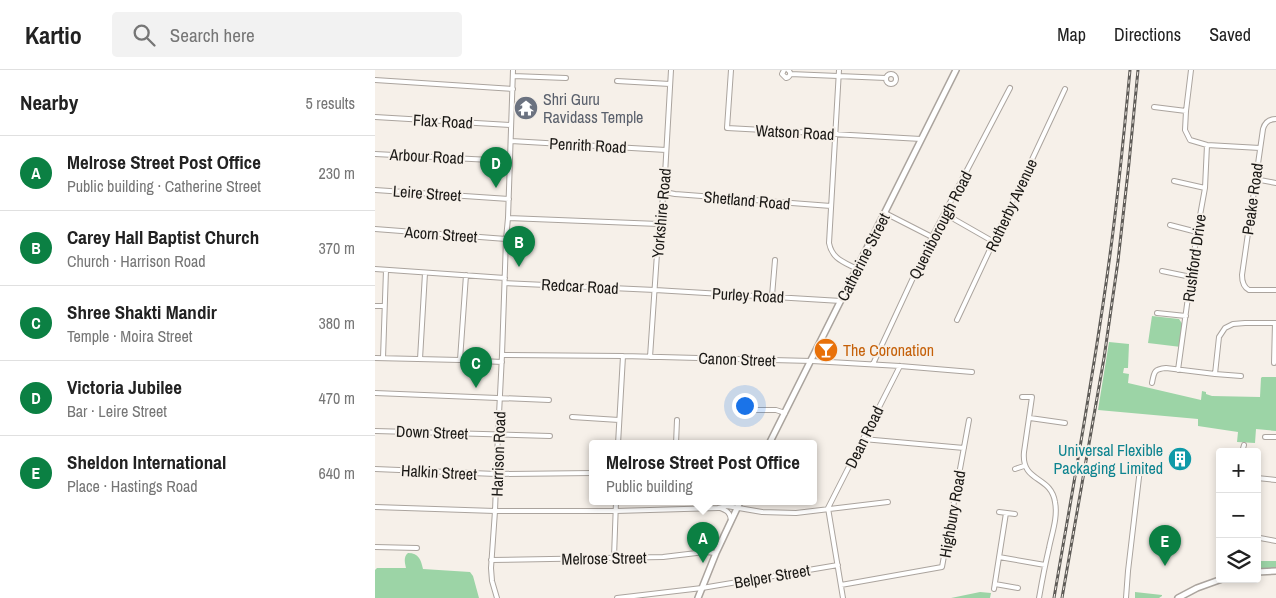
<!DOCTYPE html>
<html lang="en">
<head>
<meta charset="utf-8">
<style>
	body { margin:0; font-family:"Archivo Narrow",sans-serif; background:#f2f2f2; color:#222 }
	.controls { position:absolute; right:15px; bottom:15px; display:grid; overflow:hidden; border-radius:5px; box-shadow:0 2px 8px #0003 }
	.controls button { width:45px; height:45px; display:grid; place-items:center; padding:0; border:0; border-bottom:1px solid #e0e0e0; background:#fff; color:#222; font:25px sans-serif }
	.you { position:absolute; left:369px; top:335px; width:18px; height:18px; margin:-12px; border:4px solid #fff; border-radius:50%; background:#1a73e8; box-shadow:0 0 0 8px #1a73e833 }
	.badge { display:grid; place-items:center; width:32px; height:32px; border-radius:50%; background:#0b8043; color:#fff; font-size:16px; font-weight:700 }
	.pin { position:absolute; translate:-50% -41px; filter:drop-shadow(0 1px 2px #0008) }
	.pin::after { content:''; position:absolute; top:26px; width:18px; height:15px; background:inherit; clip-path:polygon(0 0,100% 0,50% 100%) }
	.popup { position:absolute; left:214px; top:370px; width:228px; height:65px; box-sizing:border-box; display:grid; place-content:center; border-radius:5px; background:#fff; filter:drop-shadow(0 1px 4px #0005); font-size:16px; white-space:nowrap; color:#767676 }
	.popup b { font-size:19px; color:#222 }
	.popup::after { content:''; position:absolute; left:50%; top:100%; margin-left:-10px; border:10px solid transparent; border-top-color:#fff }
	.list { margin:0; padding:0; list-style:none }
	h2 { display:flex; justify-content:space-between; align-items:center; height:65px; margin:0; padding:0 20px; font-size:21px }
	h2 small { font-size:16px; font-weight:400; color:#767676 }
	.list li { display:grid; grid-template-columns:32px 1fr auto; gap:15px; align-items:center; box-sizing:border-box; height:75px; padding:0 20px; border-top:1px solid #e0e0e0 }
	.list b { display:block; font-size:19px; white-space:nowrap }
	.list p { margin:0; font-size:16px; white-space:nowrap; color:#767676 }
	.list em { font-size:16px; font-style:normal; color:#767676 }
	.icon { flex:none; width:28px; height:28px; fill:none; stroke:currentColor; stroke-width:2; stroke-linecap:round; stroke-linejoin:round }
	.map { position:relative; flex:none; width:901px; height:528px; overflow:hidden }
	header { display:flex; align-items:center; gap:30px; box-sizing:border-box; height:70px; padding:0 25px; background:#fff; border-bottom:1px solid #e0e0e0 }
	header strong { font-size:24px }
	nav { display:flex; gap:28px; margin-inline-start:auto; font-size:18px }
	.search { width:350px; height:45px; background:#f2f2f2; display:flex; align-items:center; gap:12px; box-sizing:border-box; padding:0 18px; border-radius:5px; color:#767676; font-size:19px }
	main { display:flex }
	aside { flex:1; background:#fff }
	.map>svg:first-child { display:block }
	.green { fill:#9cd4a6 }
	.lines { fill:none; stroke-linecap:round; stroke-linejoin:round }
	.minor-casing { stroke:#aba49e; stroke-width:6 }
	.tertiary-casing { stroke:#aba49e; stroke-width:8 }
	.minor { stroke:#fff; stroke-width:4 }
	.tertiary { stroke:#fff; stroke-width:5 }
	.rail-casing { stroke:#5f5c58; stroke-width:3 }
	.rail { stroke:#f6f0e9; stroke-width:1; stroke-dasharray:4; stroke-linecap:butt }
	.labels { text-anchor:middle; dominant-baseline:central; stroke-width:4; stroke-linejoin:round; paint-order:stroke }
	.worship-label { font-size:16px; fill:#5b616d; stroke:#f6f0e9; text-anchor:start }
	.street-label { font-size:16px; fill:#1a1815; stroke:#f6f0e9 }
	.food-label { font-size:16px; fill:#c56008; stroke:#f6f0e9; text-anchor:start }
	.culture-label { font-size:16px; fill:#0d838f; stroke:#f6f0e9; text-anchor:end }
</style>
</head>
<body>
<header>
<strong>Kartio</strong>
<div class="search"><svg class="icon" aria-label="search" viewBox="0 0 24 24"><circle cx="10" cy="10" r="6"/><path d="M15 15l6 6"/></svg>Search here</div>
<nav><a>Map</a><a>Directions</a><a>Saved</a></nav>
</header>
<main>
<aside>
<h2>Nearby<small>5 results</small></h2>
<ul class="list">
<li><span class="badge">A</span><div><b>Melrose Street Post Office</b><p>Public building · Catherine Street</p></div><em>230 m</em></li>
<li><span class="badge">B</span><div><b>Carey Hall Baptist Church</b><p>Church · Harrison Road</p></div><em>370 m</em></li>
<li><span class="badge">C</span><div><b>Shree Shakti Mandir</b><p>Temple · Moira Street</p></div><em>380 m</em></li>
<li><span class="badge">D</span><div><b>Victoria Jubilee</b><p>Bar · Leire Street</p></div><em>470 m</em></li>
<li><span class="badge">E</span><div><b>Sheldon International</b><p>Place · Hastings Road</p></div><em>640 m</em></li>
</ul>
</aside>
<div class="map">
<svg width="901" height="528" viewBox="0 0 901 528">
	<rect width="100%" height="100%" fill="#f6f0e9"/>
	<path class="green" d="M 777,246 L 804,249 L 808,255 L 806,277 L 773,273 Z
		M 734,272 L 754,274 L 753,298 L 749,298 L 748,303 L 754,304 L 753,313 L 826,330 L 827,321 L 831,322 L 831,324 L 837,326 L 885,327 L 886,308 L 887,307 L 901,307 L 901,361 L 881,359 L 880,373 L 862,372 L 863,362 L 823,356 L 823,349 L 723,340 Z
		M 33,483 C 44,483 46,490 48,499 L 95,502 L 98,506 L 104,528 L 0,528 L 0,500 L 2,498 L 31,498 C 30,493 28,487 33,483 Z
		M 882,491 L 901,491 L 901,502 L 882,504 Z
		M 605,522 L 616,523 L 615,528 L 576,528 Z
		M 760,522 L 787,525 L 787,526 L 784,528 L 760,528 Z"/>
	<g class="lines">
		<g class="minor-casing">
			<path id="minor" d="M 356,0 L 352,58 L 546,69
				M 409,0 L 407,4 L 411,8 C 415,7 417,3 413,0
				M 464,0 L 454,173 C 457,189 469,192 482,199
				M 816,0 L 811,41 L 810,60 L 815,70 L 832,75 L 885,78
				M511 9a5 5 0 1 1 10 0a5 5 0 1 1-10 0Z
				M 415,4 L 511,8
				M 138,6 L 191,8
				M 0,10 L 138,19
				M 242,11 L 295,14
				M 779,37 L 811,41
				M 0,47 L 136,55
				M 901,49 C 894,49 890,52 888,59 L 867,205 C 867,211 868,217 874,220 L 901,220
				M 136,71 L 291,80
				M 0,84 L 135,91
				M 880,109 L 901,113
				M 799,111 L 830,118
				M 0,120 L 134,129
				M 289,122 L 300,124 L 456,136
				M 510,143 L 557,167
				M 570,144 L 619,172
				M 133,148 L 284,154
				M 795,155 L 822,162
				M 0,159 L 131,169
				M 0,199 L 130,208
				M 787,201 L 816,207
				M 130,213 L 280,220 L 466,231
				M 397,226 L 400,190
				M 0,236 L 9,236
				M 782,243 L 811,246
				M 582,250 L 690,19
				M 127,285 L 248,286 L 437,291 L 525,296 L 597,302
				M 275,287 L 284,154 L 289,122 L 296,0
				M 0,288 L 85,290 L 127,292
				M 8,288 L 11,200
				M 45,289 L 50,203
				M 85,290 L 91,205
				M 899,293 L 900,253
				M 498,294 L 557,167 L 635,18
				M 803,300 L 822,162 L 830,118 L 832,75
				M 866,306 L 840,304 L 844,267 L 850,258 L 858,254 L 870,253 L 901,253
				M 777,313 C 779,302 779,299 791,298 L 840,304
				M 0,323 L 174,330
				M 647,327 L 657,327 L 649,382 C 646,413 676,405 680,432 C 683,447 677,463 674,478 C 670,495 667,511 664,528
				M 370,340 L 401,340 L 410,343
				M 197,347 L 244,350
				M 655,348 L 690,353
				M 0,361 L 175,366
				M 890,367 L 901,367
				M 488,369 L 589,378
				M 243,374 L 248,286
				M 301,374 L 302,350
				M 867,382 L 869,375
				M 0,399 L 121,404 L 218,403
				M 640,399 L 649,396
				M 882,408 L 901,410
				M 0,437 L 120,441 L 241,441 L 343,438 L 352,436 L 387,442 L 421,443 L 513,432
				M 345,438 C 353,441 355,443 356,450
				M 453,438 L 525,296
				M 453,438 L 468,528
				M 624,442 L 640,444
				M 882,466 L 885,468 L 901,471
				M 0,477 L 42,478
				M 239,487 L 241,432
				M 624,487 L 670,495
				M 116,490 L 288,487 L 330,482 L 341,483
				M 620,514 L 643,518
				M 466,515 L 567,497 L 594,350
				M 619,519 L 631,443
				M 122,528 L 117,511 L 116,498 L 120,441 L 123,364 L 127,285 L 131,169 L 133,148 L 138,0
				M 242,528 L 327,518 L 463,495
				M 751,528 L 753,501 L 765,399"/>
		</g>
		<g class="tertiary-casing">
			<path id="tertiary" d="M 394,374 L 581,0
				M 882,502 L 901,501
				M 323,528 L 341,483 L 365,432
				M 803,528 L 822,518 L 847,509"/>
		</g>
		<use href="#minor" class="minor"/>
		<use href="#tertiary" class="tertiary"/>
		<g class="rail-casing">
			<path id="rail" d="M 679,528 C 698,416 719,304 734,192 C 743,128 749,64 755,0
				M 687,528 L 729,288 L 743,191 L 754,93 L 763,0"/>
		</g>
		<use href="#rail" class="rail"/>
	</g>
	<defs>
		<g id="temple-disc" transform="scale(1.25)"><circle r="9.5" fill="#6b7280" stroke="#f6f0e9"/><path d="M0-6L5-2H3V0L6.5 2.5H4V6H1.5V3h-3V6H-4V2.5H-6.5L-3 0V-2H-5Z" fill="#fff"/></g>
		<g id="bar-disc" transform="scale(1.25)"><circle r="9.5" fill="#e8710a" stroke="#f6f0e9"/><path d="M-6-5H6L.8 .8V4.5H3.5V6h-7V4.5H-.8V.8Z" fill="#fff"/></g>
		<g id="building-disc" transform="scale(1.25)"><circle r="9.5" fill="#0f9aa8" stroke="#f6f0e9"/><path d="M-4-6H4V6H1V3H-1V6H-4ZM-2.5-4.3h1.7v1.8h-1.7ZM.8-4.3h1.7v1.8H.8ZM-2.5-1h1.7V.8h-1.7ZM.8-1h1.7V.8H.8Z" fill="#fff"/></g>
	</defs>
	<g fill-rule="evenodd">
		<use href="#temple-disc" x="151" y="38"/>
		<use href="#bar-disc" x="451" y="280"/>
		<use href="#building-disc" x="805" y="389"/>
	</g>
	<g class="labels">
		<g class="worship-label">
			<text x="168" y="29">Shri Guru<tspan x="168" dy="18">Ravidass Temple</tspan></text>
		</g>
		<g class="street-label">
			<text transform="translate(68 51) rotate(3)">Flax Road</text>
			<text transform="translate(420 62) rotate(3)">Watson Road</text>
			<text transform="translate(213 75) rotate(3)">Penrith Road</text>
			<text transform="translate(52 86) rotate(3)">Arbour Road</text>
			<text transform="translate(52 123) rotate(4)">Leire Street</text>
			<text transform="translate(877 129) rotate(-82)">Peake Road</text>
			<text transform="translate(372 130) rotate(5)">Shetland Road</text>
			<text transform="translate(636 135) rotate(-65)">Rotherby Avenue</text>
			<text transform="translate(286 143) rotate(-85)">Yorkshire Road</text>
			<text transform="translate(565 155) rotate(-63)">Queniborough Road</text>
			<text transform="translate(66 164) rotate(4)">Acorn Street</text>
			<text transform="translate(488 187) rotate(-63)">Catherine Street</text>
			<text transform="translate(819 188) rotate(-82)">Rushford Drive</text>
			<text transform="translate(205 216) rotate(3)">Redcar Road</text>
			<text transform="translate(373 225) rotate(3)">Purley Road</text>
			<text transform="translate(362 289) rotate(2)">Canon Street</text>
			<text transform="translate(57 362) rotate(2)">Down Street</text>
			<text transform="translate(489 367) rotate(-64)">Dean Road</text>
			<text transform="translate(123 384) rotate(-88)">Harrison Road</text>
			<text transform="translate(64 402) rotate(3)">Halkin Street</text>
			<text transform="translate(577 444) rotate(-80)">Highbury Road</text>
			<text transform="translate(229 488) rotate(-1)">Melrose Street</text>
			<text transform="translate(397 506) rotate(-10)">Belper Street</text>
		</g>
		<g class="food-label">
			<text x="468" y="280">The Coronation</text>
		</g>
		<g class="culture-label">
			<text x="788" y="380">Universal Flexible<tspan x="788" dy="18">Packaging Limited</tspan></text>
		</g>
	</g>
</svg>
<div class="controls">
<button>+</button>
<button>−</button>
<button><svg class="icon" aria-label="layers" viewBox="0 0 24 24"><path d="M12 4l9 5-9 5-9-5zM3 14l9 5 9-5"/></svg></button>
</div>
<div class="you"></div>
<div class="pin badge" style="left:328px;top:493px">A</div>
<div class="popup"><b>Melrose Street Post Office</b>Public building</div>
<div class="pin badge" style="left:144px;top:197px">B</div>
<div class="pin badge" style="left:101px;top:318px">C</div>
<div class="pin badge" style="left:121px;top:118px">D</div>
<div class="pin badge" style="left:790px;top:496px">E</div>
</div>
</main>
</body>
</html>
